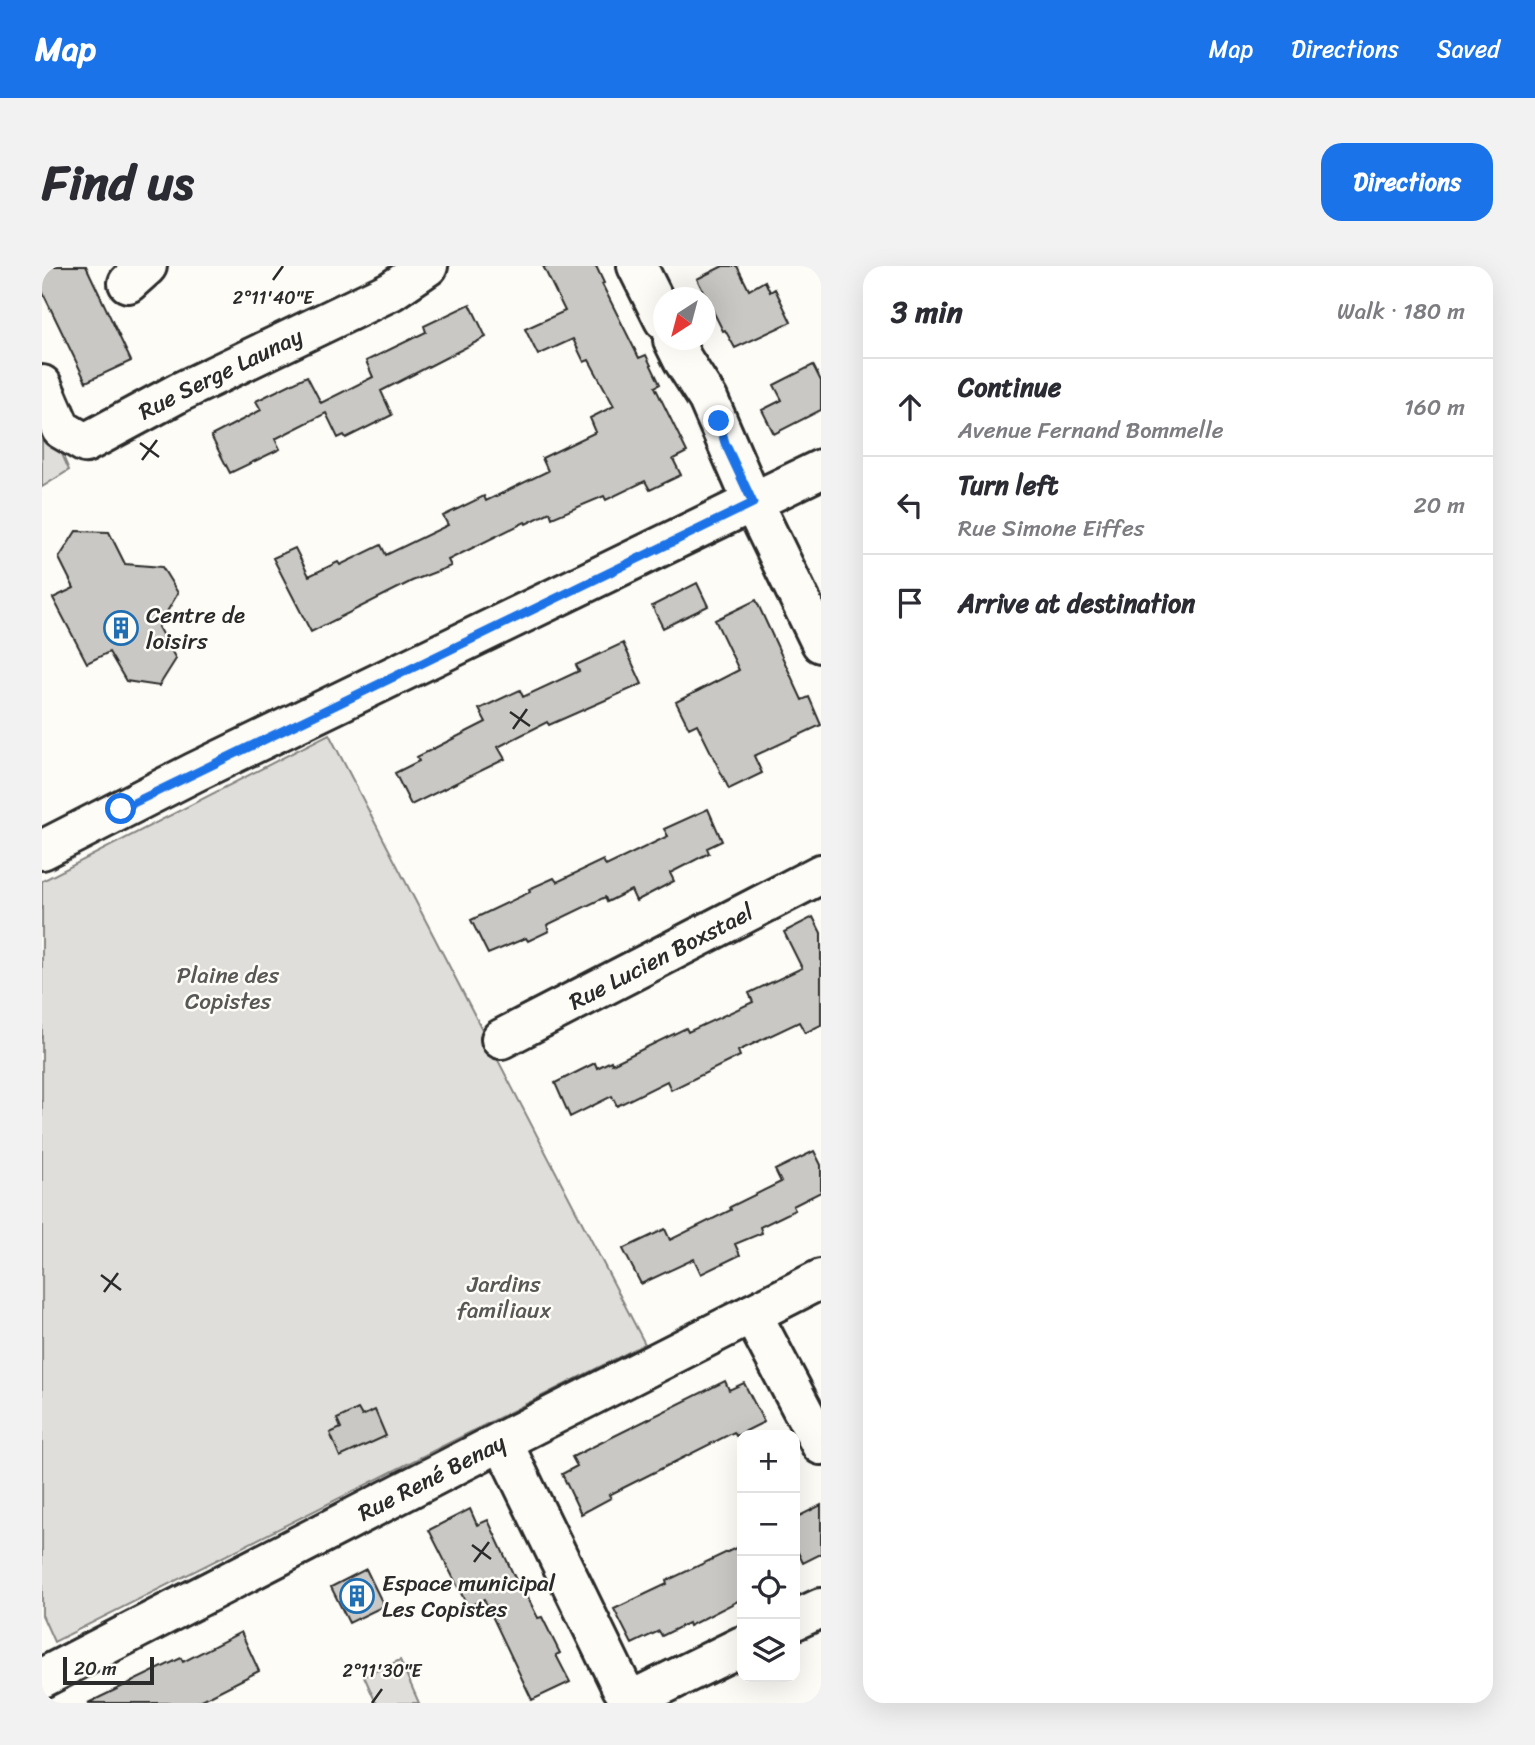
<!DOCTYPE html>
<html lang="en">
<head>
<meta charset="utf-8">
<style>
	body { margin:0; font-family:Sriracha,sans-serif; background:#f2f2f3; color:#2b2b33 }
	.controls { position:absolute; right:21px; bottom:21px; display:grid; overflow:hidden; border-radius:14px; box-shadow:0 7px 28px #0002 }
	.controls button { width:63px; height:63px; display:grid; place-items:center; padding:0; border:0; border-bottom:2px solid #e1e1e2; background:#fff; color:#2b2b33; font:35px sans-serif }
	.compass { position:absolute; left:611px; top:21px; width:63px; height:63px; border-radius:50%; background:#fff; box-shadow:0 7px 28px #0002; rotate:216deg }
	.scale { position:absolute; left:21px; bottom:18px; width:91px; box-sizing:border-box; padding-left:7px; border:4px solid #2b2b2b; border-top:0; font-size:19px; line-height:24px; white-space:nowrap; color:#2b2b2b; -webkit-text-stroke:5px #fdfcf7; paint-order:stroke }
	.stop { position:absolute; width:21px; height:21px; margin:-16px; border:5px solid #1a73e8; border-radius:50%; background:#fff }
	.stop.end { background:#1a73e8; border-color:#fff; box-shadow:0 2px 7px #0008 }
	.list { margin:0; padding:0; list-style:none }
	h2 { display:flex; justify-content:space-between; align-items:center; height:91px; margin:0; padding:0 28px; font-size:30px }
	h2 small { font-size:23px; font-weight:400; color:#7c7c81 }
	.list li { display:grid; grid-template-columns:46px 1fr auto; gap:21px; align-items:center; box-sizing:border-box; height:98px; padding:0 28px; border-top:2px solid #e1e1e2 }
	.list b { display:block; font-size:26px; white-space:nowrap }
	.list p { margin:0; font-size:23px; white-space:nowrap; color:#7c7c81 }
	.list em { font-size:23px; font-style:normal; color:#7c7c81 }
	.icon { flex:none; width:38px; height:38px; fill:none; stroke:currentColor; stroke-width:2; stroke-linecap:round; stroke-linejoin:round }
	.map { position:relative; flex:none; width:779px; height:1437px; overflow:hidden; border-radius:21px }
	header { display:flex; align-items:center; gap:42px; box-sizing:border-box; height:98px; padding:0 35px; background:#1a73e8; color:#fff }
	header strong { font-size:33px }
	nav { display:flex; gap:38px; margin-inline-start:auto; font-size:24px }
	.intro { display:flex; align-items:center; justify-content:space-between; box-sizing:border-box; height:168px; padding:0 42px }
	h1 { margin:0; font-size:49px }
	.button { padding:18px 32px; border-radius:21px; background:#1a73e8; color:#fff; font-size:24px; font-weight:700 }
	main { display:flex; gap:42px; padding:0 42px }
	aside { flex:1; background:#fff; border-radius:21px; box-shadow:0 7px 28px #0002 }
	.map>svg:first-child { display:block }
	.green { fill:#dfdeda; stroke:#858482; stroke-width:2 }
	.building { fill:#c9c8c4; stroke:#2b2b2b; stroke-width:2 }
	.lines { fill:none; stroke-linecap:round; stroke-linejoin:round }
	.minor-casing { stroke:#2b2b2b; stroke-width:44 }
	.minor { stroke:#fdfcf7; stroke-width:38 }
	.route { stroke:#1a73e8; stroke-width:9 }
	.ticks { fill:none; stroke:#2b2b2b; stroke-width:2.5 }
	.labels { text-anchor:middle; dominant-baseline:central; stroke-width:5; stroke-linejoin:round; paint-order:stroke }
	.street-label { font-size:23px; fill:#2b2b2b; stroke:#fdfcf7 }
	.poi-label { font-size:23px; fill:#2b2b2b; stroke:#fdfcf7; text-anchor:start }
	.park-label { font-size:23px; fill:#585857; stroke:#fdfcf7 }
	.ticks-label { font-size:18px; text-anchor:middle; fill:#2b2b2b; stroke:#fdfcf7; stroke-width:5; stroke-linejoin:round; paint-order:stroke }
</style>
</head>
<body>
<header>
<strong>Map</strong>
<nav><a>Map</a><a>Directions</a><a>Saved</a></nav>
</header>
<div class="intro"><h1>Find us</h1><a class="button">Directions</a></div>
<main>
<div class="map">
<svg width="779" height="1437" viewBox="0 0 779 1437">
	<rect width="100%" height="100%" fill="#fdfcf7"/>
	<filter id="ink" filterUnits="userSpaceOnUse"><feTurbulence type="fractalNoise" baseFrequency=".0143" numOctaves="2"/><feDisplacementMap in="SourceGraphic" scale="14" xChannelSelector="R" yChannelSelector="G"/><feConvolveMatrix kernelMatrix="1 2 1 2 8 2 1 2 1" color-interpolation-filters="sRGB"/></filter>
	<g filter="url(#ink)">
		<path class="green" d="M 0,142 L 27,204 L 0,221 Z
			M 287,468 L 603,1078 L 12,1376 L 0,1349 L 0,615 Z
			M 358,1394 L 377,1437 L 334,1437 L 322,1410 Z"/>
		<path class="building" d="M 0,0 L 44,0 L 89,95 L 44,116 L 0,25 Z
			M 501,0 L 554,0 L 562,17 L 560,18 L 597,92 L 604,89 L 618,118 L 613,121 L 645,186 L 631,193 L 639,209 L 608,224 L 603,215 L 564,234 L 562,230 L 510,252 L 508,246 L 484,258 L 483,256 L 406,294 L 409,300 L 370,315 L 269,366 L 231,292 L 253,282 L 267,310 L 296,296 L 298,299 L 339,279 L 344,289 L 406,259 L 401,250 L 442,230 L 444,235 L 506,205 L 500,192 L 554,166 L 548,152 L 572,140 L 547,94 L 542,96 L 531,73 L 496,89 L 483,63 L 523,45 Z
			M 681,0 L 695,0 L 707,24 L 723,15 L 728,26 L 733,23 L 749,56 L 693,82 L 683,64 L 681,65 L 655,13 Z
			M 428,38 L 444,71 L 339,125 L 350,149 L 304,172 L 302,169 L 296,172 L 284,147 L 233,173 L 238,183 L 188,207 L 169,170 L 219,144 L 214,135 L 265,110 L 279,137 L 331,111 L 324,95 L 384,66 L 382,60 Z
			M 771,99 L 779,115 L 779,144 L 732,168 L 720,144 L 740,134 L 732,119 Z
			M 34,265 L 67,266 L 83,298 L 120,301 L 136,327 L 116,361 L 134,393 L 117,420 L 84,415 L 67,386 L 45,397 L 11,332 L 32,322 L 17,292 Z
			M 655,317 L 666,340 L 621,362 L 610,340 Z
			M 714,334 L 760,434 L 767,431 L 779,459 L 712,490 L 720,507 L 687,523 L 655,458 L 647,462 L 634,436 L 697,404 L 673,354 Z
			M 581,377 L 600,418 L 507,459 L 505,456 L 456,481 L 463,493 L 369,539 L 353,507 L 377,495 L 375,491 L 444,456 L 437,443 L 478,424 L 481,431 L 537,405 L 534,399 Z
			M 666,543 L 680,575 L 665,582 L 667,587 L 628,607 L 632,615 L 594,635 L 589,624 L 565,636 L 563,631 L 505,659 L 507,665 L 486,675 L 484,672 L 446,688 L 429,654 L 488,626 L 487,623 L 512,612 L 515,616 L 561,594 L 564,600 L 626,570 L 622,563 Z
			M 771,651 L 779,667 L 779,759 L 763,767 L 757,756 L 696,785 L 698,790 L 629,824 L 625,815 L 575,840 L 570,830 L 528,851 L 513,817 L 553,797 L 555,802 L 569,795 L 570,798 L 644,762 L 646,766 L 711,736 L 707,727 L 760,702 L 742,666 Z
			M 772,885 L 779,899 L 779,926 L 751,940 L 753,944 L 718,961 L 720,967 L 693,978 L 698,989 L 659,1008 L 652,993 L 599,1018 L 581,983 L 623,963 L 628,974 L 689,944 L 688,941 L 739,916 L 733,904 Z
			M 683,1115 L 687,1124 L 702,1117 L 722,1156 L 694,1170 L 692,1166 L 567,1229 L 569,1232 L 539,1248 L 520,1208 L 535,1200 L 530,1191 Z
			M 316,1143 L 320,1150 L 333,1144 L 344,1170 L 298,1191 L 288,1167 L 299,1162 L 295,1153 Z
			M 779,1239 L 779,1288 L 761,1297 L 753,1280 L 753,1252 Z
			M 428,1243 L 435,1259 L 446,1254 L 480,1327 L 483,1326 L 496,1352 L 500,1351 L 518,1387 L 514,1389 L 528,1416 L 490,1434 L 442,1333 L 426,1341 L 387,1264 Z
			M 700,1279 L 700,1333 L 647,1360 L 646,1357 L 620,1370 L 617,1365 L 590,1378 L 572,1343 L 625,1318 L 624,1315 Z
			M 324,1303 L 342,1340 L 307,1357 L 289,1321 Z
			M 199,1366 L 217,1405 L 154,1437 L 46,1437 L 139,1392 L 141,1396 Z"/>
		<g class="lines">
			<g class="minor-casing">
				<g id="minor">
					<path d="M 595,0 L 622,54"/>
					<path d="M 86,17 L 105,0"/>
					<path d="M 631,74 L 641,94 L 666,133 L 711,237 L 779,377"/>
					<path id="s1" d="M 0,119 L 19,163 L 43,177 L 138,126 L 349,25 L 386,0"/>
					<path d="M 0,584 L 153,506 L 779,203"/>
					<path id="s2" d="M 459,773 L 779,608"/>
					<path d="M 710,1048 L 779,1179"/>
					<path d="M 460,1175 L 580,1422 L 594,1432 L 700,1380"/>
					<path d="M 753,1354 L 779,1342"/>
					<path id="s3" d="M 0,1412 L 460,1175 L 779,1013"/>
				</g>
			</g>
			<use href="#minor" class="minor"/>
		</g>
	</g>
	<g class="lines" filter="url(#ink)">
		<path class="route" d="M 79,543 L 711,237 L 683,177 L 677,155"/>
	</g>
	<path class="ticks" d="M 231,14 L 241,0M 98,177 L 117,191M 100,194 L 115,174M 468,446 L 488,460M 471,463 L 485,443M 59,1009 L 79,1024M 62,1026 L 76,1007M 430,1279 L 449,1293M 432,1296 L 447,1276M 330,1437 L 340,1423"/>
	<defs>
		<g id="building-ring" transform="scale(1.75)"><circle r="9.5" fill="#fdfcf7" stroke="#1f6fb2" stroke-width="1.5"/><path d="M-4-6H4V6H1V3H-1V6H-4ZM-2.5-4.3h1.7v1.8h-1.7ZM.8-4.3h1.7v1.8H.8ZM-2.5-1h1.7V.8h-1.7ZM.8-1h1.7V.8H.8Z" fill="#1f6fb2"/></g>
	</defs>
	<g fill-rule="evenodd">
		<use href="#building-ring" x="79" y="362"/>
		<use href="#building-ring" x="315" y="1330"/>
	</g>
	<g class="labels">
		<g class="street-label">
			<text stroke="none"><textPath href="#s1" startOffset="228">Rue Serge Launay</textPath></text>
			<text stroke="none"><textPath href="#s2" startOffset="180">Rue Lucien Boxstael</textPath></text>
			<text stroke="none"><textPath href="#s3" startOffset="438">Rue René Benay</textPath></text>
		</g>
		<g class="poi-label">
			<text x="104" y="349">Centre de<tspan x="104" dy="26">loisirs</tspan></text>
			<text x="340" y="1317">Espace municipal<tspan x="340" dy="26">Les Copistes</tspan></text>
		</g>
		<g class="park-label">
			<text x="186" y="709">Plaine des<tspan x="186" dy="26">Copistes</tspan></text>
			<text x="462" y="1018">Jardins<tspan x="462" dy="26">familiaux</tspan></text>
		</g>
	</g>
	<g class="ticks-label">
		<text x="231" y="38">2°11'40"E</text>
		<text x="340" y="1411">2°11'30"E</text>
	</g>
</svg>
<div class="controls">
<button>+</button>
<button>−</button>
<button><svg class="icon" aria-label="locate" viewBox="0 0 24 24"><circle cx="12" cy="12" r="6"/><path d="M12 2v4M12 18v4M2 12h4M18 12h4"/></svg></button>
<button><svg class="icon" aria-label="layers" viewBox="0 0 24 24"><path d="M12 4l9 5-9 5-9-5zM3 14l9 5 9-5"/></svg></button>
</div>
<svg class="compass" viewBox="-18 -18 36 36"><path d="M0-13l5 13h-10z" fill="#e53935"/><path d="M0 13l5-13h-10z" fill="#7c7c81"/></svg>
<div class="scale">20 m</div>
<div class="stop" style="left:79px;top:543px"></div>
<div class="stop end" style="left:677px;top:155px"></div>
</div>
<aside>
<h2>3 min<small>Walk · 180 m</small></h2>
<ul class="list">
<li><svg class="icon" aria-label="ahead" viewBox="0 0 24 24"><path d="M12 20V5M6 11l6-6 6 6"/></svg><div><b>Continue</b><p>Avenue Fernand Bommelle</p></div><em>160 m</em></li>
<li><svg class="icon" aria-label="left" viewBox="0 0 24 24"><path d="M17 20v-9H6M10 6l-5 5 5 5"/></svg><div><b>Turn left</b><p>Rue Simone Eiffes</p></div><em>20 m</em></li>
<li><svg class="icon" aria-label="arrive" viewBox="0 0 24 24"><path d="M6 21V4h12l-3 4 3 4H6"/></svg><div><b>Arrive at destination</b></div></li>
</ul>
</aside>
</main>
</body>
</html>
